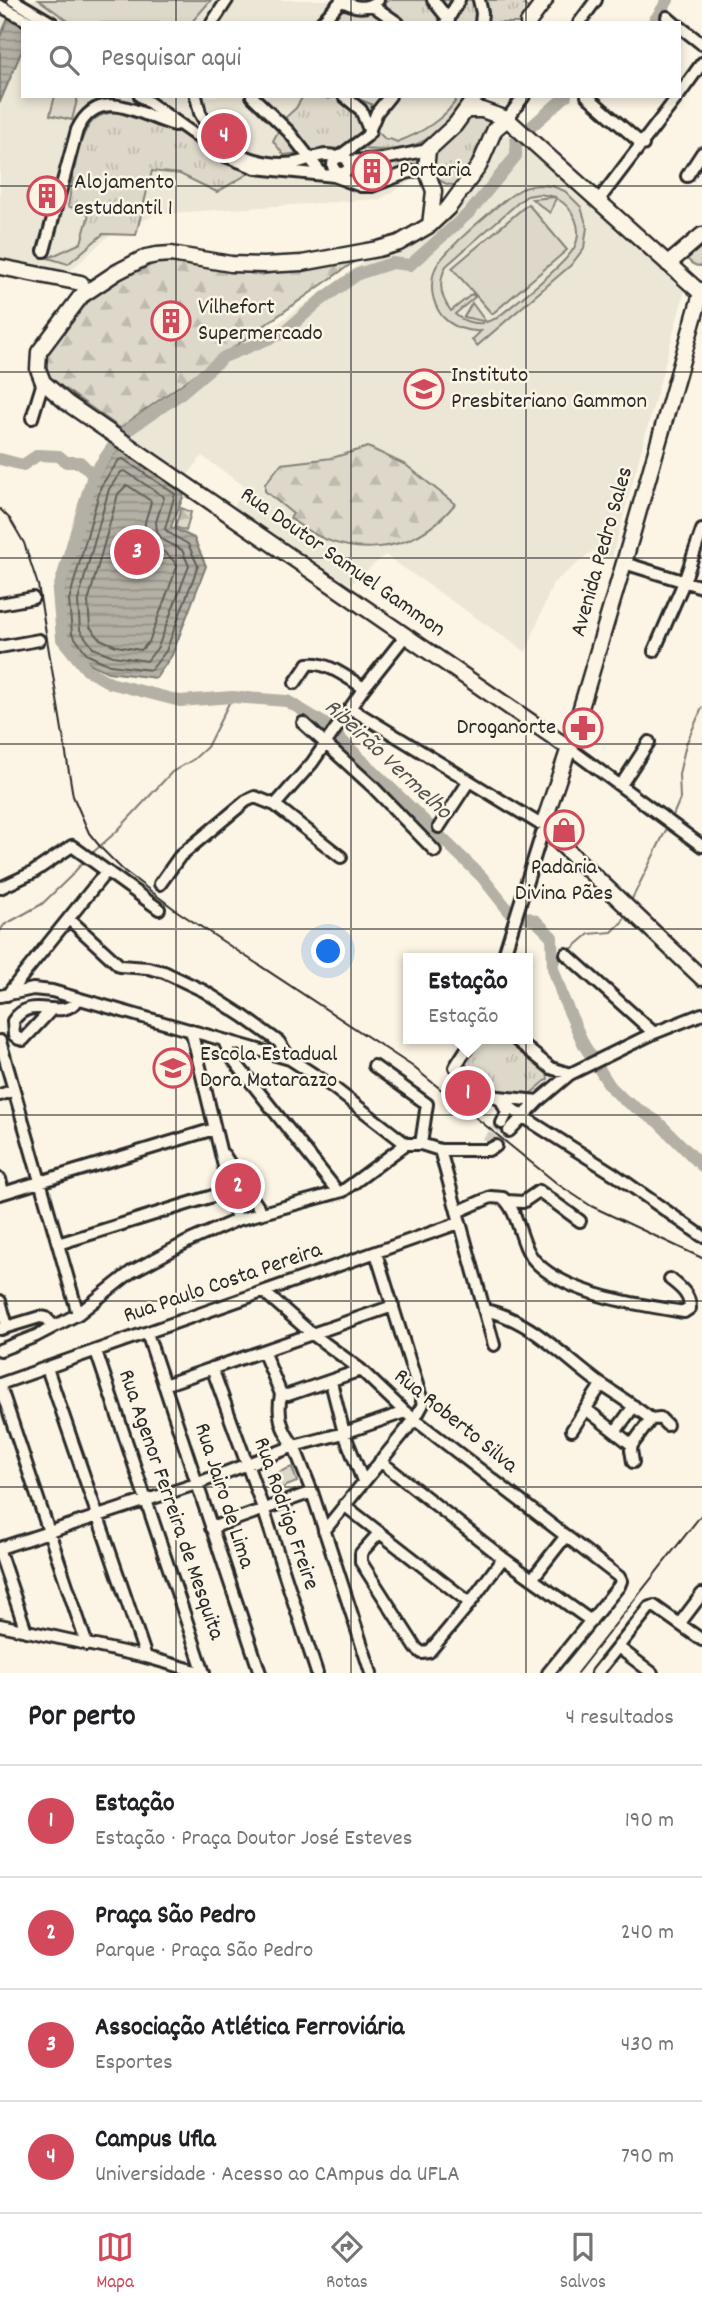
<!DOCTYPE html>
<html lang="pt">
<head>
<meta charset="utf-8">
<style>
	body { margin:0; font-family:Dekko,sans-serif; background:#f2f2f2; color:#202124 }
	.you { position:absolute; left:329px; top:952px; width:24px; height:24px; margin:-18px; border:5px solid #fff; border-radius:50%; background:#1a73e8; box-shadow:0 0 0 10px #1a73e833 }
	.badge { display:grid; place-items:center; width:46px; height:46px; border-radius:50%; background:#d1495b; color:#fff; font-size:23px; font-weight:700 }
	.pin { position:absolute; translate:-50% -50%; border:4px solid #fff; box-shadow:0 2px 7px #0006 }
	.popup { position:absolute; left:403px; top:953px; width:130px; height:91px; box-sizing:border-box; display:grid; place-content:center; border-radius:0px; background:#fff; filter:drop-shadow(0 2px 5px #0005); font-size:23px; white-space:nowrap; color:#757577 }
	.popup b { font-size:26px; color:#202124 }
	.popup::after { content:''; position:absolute; left:50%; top:100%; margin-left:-14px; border:14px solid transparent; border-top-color:#fff }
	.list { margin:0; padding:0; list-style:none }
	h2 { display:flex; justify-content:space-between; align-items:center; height:91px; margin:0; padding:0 28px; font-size:30px }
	h2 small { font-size:23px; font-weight:400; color:#757577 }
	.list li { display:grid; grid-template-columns:46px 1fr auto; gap:21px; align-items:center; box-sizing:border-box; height:112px; padding:0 28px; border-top:2px solid #e0e0e0 }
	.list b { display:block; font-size:26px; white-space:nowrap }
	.list p { margin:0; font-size:23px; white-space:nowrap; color:#757577 }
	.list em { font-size:23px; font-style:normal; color:#757577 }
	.icon { flex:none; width:38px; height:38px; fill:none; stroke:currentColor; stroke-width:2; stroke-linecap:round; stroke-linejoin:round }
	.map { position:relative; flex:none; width:702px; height:1673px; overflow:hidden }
	.search { position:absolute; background:#fff; box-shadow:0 4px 10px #0003; left:21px; right:21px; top:21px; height:77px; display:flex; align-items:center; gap:18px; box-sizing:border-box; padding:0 24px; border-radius:0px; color:#757577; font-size:26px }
	.sheet { height:539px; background:#fff }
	nav { display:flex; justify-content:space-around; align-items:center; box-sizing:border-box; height:98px; border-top:2px solid #e0e0e0; background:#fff; font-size:19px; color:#757577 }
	nav a { display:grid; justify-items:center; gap:4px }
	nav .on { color:#d1495b }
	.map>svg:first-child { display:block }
	.built { fill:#ece6d7 }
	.forest { fill:url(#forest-firs); stroke:#84827a; stroke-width:2 }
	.park { fill:url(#park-tufts); stroke:#84827a; stroke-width:2 }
	.pitch { fill:#ded8ca; stroke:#84827a; stroke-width:2; fill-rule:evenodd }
	.water { fill:url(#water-rules); stroke:#7d7b74; stroke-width:2 }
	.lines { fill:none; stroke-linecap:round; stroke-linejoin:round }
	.shore { stroke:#62605c; stroke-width:2 }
	.stream { stroke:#7d7b74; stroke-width:2 }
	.river { stroke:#b4b0a5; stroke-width:12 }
	.minor-tunnel { stroke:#d2cdc0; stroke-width:10; stroke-dasharray:10 5; stroke-linecap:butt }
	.minor-casing { stroke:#2b2b2b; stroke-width:16 }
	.major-casing { stroke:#2b2b2b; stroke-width:19 }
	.minor { stroke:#fcf5e5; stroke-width:10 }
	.major { stroke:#fcf5e5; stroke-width:14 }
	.rail { stroke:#2b2b2b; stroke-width:2 }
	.grid { fill:none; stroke:#2b2b2b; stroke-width:2; stroke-opacity:0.55 }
	.labels { text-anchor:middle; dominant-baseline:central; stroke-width:5; stroke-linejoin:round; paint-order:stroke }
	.poi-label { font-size:23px; fill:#2b2b2b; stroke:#fcf5e5; text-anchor:start }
	.street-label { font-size:23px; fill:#2b2b2b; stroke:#fcf5e5 }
	.water-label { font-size:24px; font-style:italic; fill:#545350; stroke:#fcf5e5 }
</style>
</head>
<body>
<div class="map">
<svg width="702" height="1673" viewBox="0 0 702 1673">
	<defs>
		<pattern id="forest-firs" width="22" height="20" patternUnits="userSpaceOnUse" patternTransform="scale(1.75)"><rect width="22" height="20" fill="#ded8ca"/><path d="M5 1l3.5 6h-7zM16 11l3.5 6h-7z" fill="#bfbaae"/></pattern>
		<pattern id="park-tufts" width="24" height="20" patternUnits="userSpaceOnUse" patternTransform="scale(1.75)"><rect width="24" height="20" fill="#ded8ca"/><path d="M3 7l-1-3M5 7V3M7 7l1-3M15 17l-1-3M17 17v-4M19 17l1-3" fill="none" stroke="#bfbaae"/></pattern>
		<pattern id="water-rules" width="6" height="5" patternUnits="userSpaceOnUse" patternTransform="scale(1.75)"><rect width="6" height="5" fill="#b4b0a5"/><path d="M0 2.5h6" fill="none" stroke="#938f87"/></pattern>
	</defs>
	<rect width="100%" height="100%" fill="#fcf5e5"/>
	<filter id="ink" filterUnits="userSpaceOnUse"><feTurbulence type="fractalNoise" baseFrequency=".0143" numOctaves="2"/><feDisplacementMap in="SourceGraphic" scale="14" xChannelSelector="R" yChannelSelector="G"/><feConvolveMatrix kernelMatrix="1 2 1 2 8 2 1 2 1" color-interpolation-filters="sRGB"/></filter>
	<g filter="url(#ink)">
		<path class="built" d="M 0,0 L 503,0 L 515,23 L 23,23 L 23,96 L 475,96 L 420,176 L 380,199 L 157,214 L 106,238 L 68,273 L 0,262 Z
			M 520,134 L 685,290 L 612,557 L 593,551 L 553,583 L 526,652 L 385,555 L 350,585 L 234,506 L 247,488 L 202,456 L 188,475 L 128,437 L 253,341 L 372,256 L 440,220 L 474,187 L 504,135 Z"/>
		<path class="forest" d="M 361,257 L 120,428 L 47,376 L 43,354 L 100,288 L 167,258 L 260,275 Z
			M 368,447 L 406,465 L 455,504 C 411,558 343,561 290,518 L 293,514 L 265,491 L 265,484 L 281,464 L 332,458 Z
			M 181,508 L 191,512 L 186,531 L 175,527 Z"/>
		<path class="park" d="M 388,0 L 527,0 L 524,5 L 532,11 L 523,23 L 407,23 L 384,4 Z
			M 341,8 L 376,9 L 395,23 L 326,23 Z
			M 303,96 L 324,96 L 328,99 C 342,93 357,98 371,104 L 376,130 L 386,140 L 390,139 L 397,142 C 419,134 448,118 458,96 L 468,96 C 432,144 414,155 354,148 C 338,146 302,153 284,155 L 273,141 L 285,118 L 296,108 Z
			M 116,112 L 179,132 L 214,157 L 251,172 L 217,192 L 180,174 L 152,171 L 136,235 L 103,234 L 68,264 L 48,258 L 81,243 L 89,214 L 68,206 C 73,182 76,134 95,119 C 101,114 108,113 116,112 Z
			M 472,112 L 493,118 L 484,149 L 460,184 C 453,186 445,185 439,179 C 415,158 458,126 472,112 Z
			M 425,154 L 424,166 L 385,177 L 386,162 Z
			M 362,165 L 376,166 L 380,174 L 377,180 L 362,180 L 349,173 L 354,167 Z
			M 702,240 L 702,266 C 693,267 689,261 684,255 Z
			M 480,1039 L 508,1039 L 546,1066 L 548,1079 C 541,1084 534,1092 526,1096 C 510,1104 474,1076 465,1063 Z
			M 226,1163 L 259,1209 L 245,1213 Z"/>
		<path class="pitch" d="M 39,0 L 211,0 L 191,23 L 71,23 Z
			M 55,96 L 78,96 L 72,120 L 50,115 Z
			M 538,185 L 552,186 L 565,191 L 581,207 L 587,227 L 584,248 L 571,265 L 477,346 L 472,340 L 481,331 C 467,332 452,327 442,316 C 432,303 429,285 435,269 C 442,252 500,202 518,191 C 524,187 531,186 538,185 ZM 539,194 L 556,197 L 532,199 L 550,213 L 556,198 C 574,208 584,229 574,248 C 564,266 515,303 497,318 L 486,322 L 472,303 L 464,317 L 483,321 L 483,323 C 473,324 462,321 455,314 L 475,297 L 472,294 L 451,311 C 440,297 438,282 446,266 L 520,201 L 527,196 Z
			M 528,204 L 567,250 L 492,314 L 452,268 Z
			M 292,1467 L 297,1482 L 271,1492 L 266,1477 Z"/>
		<path class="water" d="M 9,16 L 23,23 L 23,48 L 0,102 L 0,37 Z
			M 120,447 L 185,492 L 171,527 L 194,538 L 206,566 L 172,655 L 156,678 L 108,672 L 82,660 L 65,637 L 61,600 L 94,482 Z"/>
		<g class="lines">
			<path class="shore" d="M 123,459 L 175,494 L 165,529 L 169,533 L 188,544 L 198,566 L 166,651 L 151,670 L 110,665 L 88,655 L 72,634 L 69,600 L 101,486 L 119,460 Z
				M 125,471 L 164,497 L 156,522 L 157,532 L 163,540 L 182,550 L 189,566 L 158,647 L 147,661 L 113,656 L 93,648 L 80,630 L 78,601 L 109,489 L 121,472 Z
				M 127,485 L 151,501 C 150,509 146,516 145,523 C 143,549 170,548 177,567 L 149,642 L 141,650 L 116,646 L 100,639 L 90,627 L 88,602 L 118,494 Z"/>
			<path class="stream" d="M 671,820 L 680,799 L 679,774 L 686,744 L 702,708
				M 90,855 L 116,832 L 172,772 L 194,759 L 207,747 L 232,697
				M 631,901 L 667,828
				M 0,931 L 4,925 L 42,904 L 71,876 L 84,861
				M 568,952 L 589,934 L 612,932 L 623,921 L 626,913
				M 553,968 L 562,958"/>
			<path class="river" d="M 653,23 L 668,0
				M 0,459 L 23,465 L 38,455 L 59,456 L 66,462 L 80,462 L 93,475 L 58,592 L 62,639 L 87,670 L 110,683 L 180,701 L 232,697 L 287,701 L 325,724 L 482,877 L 509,911 L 536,921 L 552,937 L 553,968 L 563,998 L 584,1045 L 610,1086 L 624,1100 L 658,1122 L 702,1166
				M 93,475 L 121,435 L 179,395 L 224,357 L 283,333 L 320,301 L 358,274 L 392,263 L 410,265 L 470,212 L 516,156 L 516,140 L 566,96"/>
			<path class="minor-tunnel" d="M 487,1142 L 502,1123
				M 496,1146 L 509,1131"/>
			<g class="minor-casing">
				<path id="minor" d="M 13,0 L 52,23
					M 341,0 C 354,8 366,10 378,0
					M 433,0 L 449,20
					M 479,0 L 482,13 L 481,23
					M 372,5 L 398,23
					M 0,6 L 32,23
					M 667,17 L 674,23
					M 212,23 L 227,0
					M 321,23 L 341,1
					M 446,23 L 459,0
					M 579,23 L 596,0
					M 679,26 L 702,44
					M 679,95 L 702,63
					M 140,96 L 223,155 L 256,168 L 334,176 L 361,186 L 372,186 L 406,173 L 426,169
					M 196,96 L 200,113 L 218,144
					M 252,96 L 289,132 L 322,174
					M 344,96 L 361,110 L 370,132
					M 587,96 L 643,145
					M 507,119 L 524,96
					M 214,141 C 237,156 272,169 299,162 C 314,158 322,152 337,157
					M 340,156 L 367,136 L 377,112 L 390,96
					M333 165a8 8 0 1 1 16 0a8 8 0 1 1-16 0Z
					M 348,161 L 383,159 L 428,150
					M 687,176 L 702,153
					M 598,201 L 678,96
					M 44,251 L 77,130 C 100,83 140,116 175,125
					M 32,418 L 43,382
					M 624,563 L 702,587
					M 0,604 L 33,598
					M 0,647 L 39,640
					M 654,651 L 684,582 L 702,530
					M 295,683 L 308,664 C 327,661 349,679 364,688
					M 350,708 L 538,823
					M 303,723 L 372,786 L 435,851
					M 569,748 L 702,846
					M 621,785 L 649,742
					M 275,805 L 312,763 L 364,688 L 406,635
					M 439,827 L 469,781
					M 160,884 L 180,856 L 246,801 L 255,797 L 275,805 L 341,857
					M 0,888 L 32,873 L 72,846 L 159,909
					M 69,919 L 120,966 L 148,968 L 164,972 L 204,991 L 243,1016 L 279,1042 L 290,1059 L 330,1085 L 406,1144
					M 566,954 L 654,1033
					M 503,958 L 542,833
					M 7,995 L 106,872
					M 0,996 L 33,989 L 52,991 L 290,1059
					M 52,1009 L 23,1040 L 19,1039 L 14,1035 L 13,1021 C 33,992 59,1024 79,999
					M 191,1030 L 237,1220
					M 473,1039 L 455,1067 L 522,1116 L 614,1174 L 702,1236
					M 515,1039 L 551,1068 L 570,1074
					M 0,1041 L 78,1314
					M 224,1041 L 232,1058 L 338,1192
					M 374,1066 L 427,1104 L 421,1144
					M 0,1095 L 14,1090
					M 499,1097 L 538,1101
					M 502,1123 L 507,1113 L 503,1104
					M 509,1131 L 538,1101 L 570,1074 L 654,1033 L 702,1014
					M 440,1150 L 494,1345
					M 224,1155 L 262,1213
					M 0,1179 L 3,1193
					M 0,1194 L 214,1129
					M 507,1201 L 523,1202 L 539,1191 L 580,1221
					M 457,1212 L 491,1197 L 503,1198 C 520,1213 519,1243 534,1260 C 565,1295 640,1305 684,1312 L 690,1308 C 690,1294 680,1287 670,1279
					M 58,1244 L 229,1191
					M 264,1292 L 311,1333 L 361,1370 L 405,1412 L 619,1577 L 621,1581 L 619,1586 L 548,1673
					M 0,1301 L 7,1326
					M 484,1310 C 530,1318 565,1359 602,1385 C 619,1396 635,1407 651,1419
					M 0,1329 L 40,1317 L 46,1318 L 54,1326
					M 147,1333 L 260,1673
					M 0,1350 L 36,1336 L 78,1314 L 131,1272 L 189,1241 L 237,1220 L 343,1191 L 406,1144 L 421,1144 L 440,1150 L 488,1150 L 496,1146
					M 96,1351 L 204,1673
					M 263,1351 L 281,1394
					M 47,1368 L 146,1657
					M 212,1368 L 264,1511 L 317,1673
					M 331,1382 L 344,1433 L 363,1481
					M 0,1384 L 459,1223
					M 164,1385 L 393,1306
					M 0,1386 L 87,1645
					M 281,1394 L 288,1395 L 361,1370
					M 587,1410 L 632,1445
					M 572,1430 L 601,1385
					M 615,1432 L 634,1406
					M 380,1461 L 503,1558 L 591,1621
					M 633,1462 L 631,1450 L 632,1445 L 651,1419 L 660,1418 L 667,1425
					M 344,1505 L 470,1603
					M 211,1528 L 312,1492
					M 324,1531 L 415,1419 L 423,1404 L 376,1253
					M 379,1533 L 361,1553 L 361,1562 L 416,1648 L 422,1653 L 429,1652 L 470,1603 L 503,1558
					M 0,1548 L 196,1484 L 294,1446 C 281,1429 277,1415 281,1394
					M 0,1554 L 26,1631
					M 532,1579 L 565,1537
					M 680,1623 L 702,1594
					M 0,1625 L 146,1657 L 203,1673
					M 618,1647 L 652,1673
					M 371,1673 L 312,1492 L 294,1446 L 344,1433 L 405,1412
					M 597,1673 L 649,1608 L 654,1606 L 702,1640"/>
			</g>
			<g class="major-casing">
				<path id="major" d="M 528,23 L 545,0
					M 469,110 L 482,110 L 507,119 L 702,294
					M 507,119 L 495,129 L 479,166 L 449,207 L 430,225 L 399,243 L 378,249 L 302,263 L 264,265 L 231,264 L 171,254 L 157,255 L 146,257 L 117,272 L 81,296 L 39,352 L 38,369 L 43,382 L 67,403 L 569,748
					M 430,225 L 434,191 L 426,169 L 428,150 L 455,125 L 476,96
					M 668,264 L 702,235
					M 0,267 L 81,283
					M 544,822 L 569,748 L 624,563 L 702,290
					M 547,831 L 702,978"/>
			</g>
			<use href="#minor" class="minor"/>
			<use href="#major" class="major"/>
			<path class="rail" d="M 0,509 L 10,519 L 24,543 L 38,585 L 73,796 L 89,833 L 102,849 L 123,870 L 177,911 L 412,1066 L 559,1185 L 591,1206 L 702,1258
				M 577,1673 L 702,1514"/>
		</g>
	</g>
	<path class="grid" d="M 176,0 L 176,23M 351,0 L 351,23M 526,0 L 526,23M 176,96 L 176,1673M 351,96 L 351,1673M 526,96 L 526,1673M 0,186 L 702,186M 0,372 L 702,372M 0,558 L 702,558M 0,744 L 702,744M 0,929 L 702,929M 0,1115 L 702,1115M 0,1301 L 702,1301M 0,1487 L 702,1487"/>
	<defs>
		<g id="building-ring" transform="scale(2.0125)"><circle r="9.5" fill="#fcf5e5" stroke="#d1495b" stroke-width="1.5"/><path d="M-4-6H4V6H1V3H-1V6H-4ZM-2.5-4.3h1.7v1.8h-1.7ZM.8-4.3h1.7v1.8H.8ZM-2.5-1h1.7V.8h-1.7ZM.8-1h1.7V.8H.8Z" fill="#d1495b"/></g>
		<g id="school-ring" transform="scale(2.0125)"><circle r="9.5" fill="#fcf5e5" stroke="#d1495b" stroke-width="1.5"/><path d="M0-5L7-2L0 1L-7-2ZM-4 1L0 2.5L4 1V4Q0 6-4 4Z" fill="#d1495b"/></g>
		<g id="pharmacy-ring" transform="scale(2.0125)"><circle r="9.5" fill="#fcf5e5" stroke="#d1495b" stroke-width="1.5"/><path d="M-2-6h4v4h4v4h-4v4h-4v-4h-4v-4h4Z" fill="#d1495b"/></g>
		<g id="shop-ring" transform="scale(2.0125)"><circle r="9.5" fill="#fcf5e5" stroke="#d1495b" stroke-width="1.5"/><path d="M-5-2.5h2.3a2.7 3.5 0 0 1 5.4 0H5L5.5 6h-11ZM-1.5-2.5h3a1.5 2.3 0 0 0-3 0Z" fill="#d1495b"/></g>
	</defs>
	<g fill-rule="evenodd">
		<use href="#building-ring" x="372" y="171"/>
		<use href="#building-ring" x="47" y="196"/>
		<use href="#building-ring" x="171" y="321"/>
		<use href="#school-ring" x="424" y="389"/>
		<use href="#pharmacy-ring" x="583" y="728"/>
		<use href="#shop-ring" x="564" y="830"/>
		<use href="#school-ring" x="173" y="1068"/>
	</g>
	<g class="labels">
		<g class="poi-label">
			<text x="399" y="171">Portaria</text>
			<text x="74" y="183">Alojamento<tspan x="74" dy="26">estudantil 1</tspan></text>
			<text x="198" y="308">Vilhefort<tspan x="198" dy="26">Supermercado</tspan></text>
			<text x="451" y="376">Instituto<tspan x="451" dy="26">Presbiteriano Gammon</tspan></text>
			<text x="556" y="728" text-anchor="end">Droganorte</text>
			<text x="564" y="868" text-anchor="middle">Padaria<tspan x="564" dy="26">Divina Pães</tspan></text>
			<text x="200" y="1055">Escola Estadual<tspan x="200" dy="26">Dora Matarazzo</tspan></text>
		</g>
		<g class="street-label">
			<text transform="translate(603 552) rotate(-74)">Avenida Pedro Sales</text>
			<text transform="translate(342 563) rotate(35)">Rua Doutor Samuel Gammon</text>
			<text transform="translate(223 1284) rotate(-19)">Rua Paulo Costa Pereira</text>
			<text transform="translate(455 1422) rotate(39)">Rua Roberto Silva</text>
			<text transform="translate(223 1496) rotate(72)">Rua Jairo de Lima</text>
			<text transform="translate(170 1505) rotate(71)">Rua Agenor Ferreira de Mesquita</text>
			<text transform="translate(285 1514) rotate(71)">Rua Rodrigo Freire</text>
		</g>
		<g class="water-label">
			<text transform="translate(387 760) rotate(43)">Ribeirão Vermelho</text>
		</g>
	</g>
</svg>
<div class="you"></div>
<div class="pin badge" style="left:468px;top:1093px">1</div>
<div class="popup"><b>Estação</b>Estação</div>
<div class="pin badge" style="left:238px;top:1186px">2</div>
<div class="pin badge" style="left:137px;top:552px">3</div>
<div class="pin badge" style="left:224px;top:136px">4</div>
<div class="search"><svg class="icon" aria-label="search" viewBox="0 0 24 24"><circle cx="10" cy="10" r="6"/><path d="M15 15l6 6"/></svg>Pesquisar aqui</div>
</div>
<section class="sheet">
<h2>Por perto<small>4 resultados</small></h2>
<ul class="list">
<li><span class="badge">1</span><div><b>Estação</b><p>Estação · Praça Doutor José Esteves</p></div><em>190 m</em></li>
<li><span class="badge">2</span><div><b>Praça São Pedro</b><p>Parque · Praça São Pedro</p></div><em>240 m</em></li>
<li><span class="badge">3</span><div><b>Associação Atlética Ferroviária</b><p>Esportes</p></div><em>430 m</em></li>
<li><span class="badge">4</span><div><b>Campus Ufla</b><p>Universidade · Acesso ao CAmpus da UFLA</p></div><em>790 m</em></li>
</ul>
</section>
<nav>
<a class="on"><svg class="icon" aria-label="map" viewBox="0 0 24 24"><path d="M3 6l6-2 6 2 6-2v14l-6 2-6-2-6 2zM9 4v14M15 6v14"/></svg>Mapa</a>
<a><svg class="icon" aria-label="directions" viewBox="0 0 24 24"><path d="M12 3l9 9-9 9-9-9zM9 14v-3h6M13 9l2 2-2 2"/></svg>Rotas</a>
<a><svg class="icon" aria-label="saved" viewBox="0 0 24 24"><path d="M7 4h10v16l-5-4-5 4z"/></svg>Salvos</a>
</nav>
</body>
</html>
